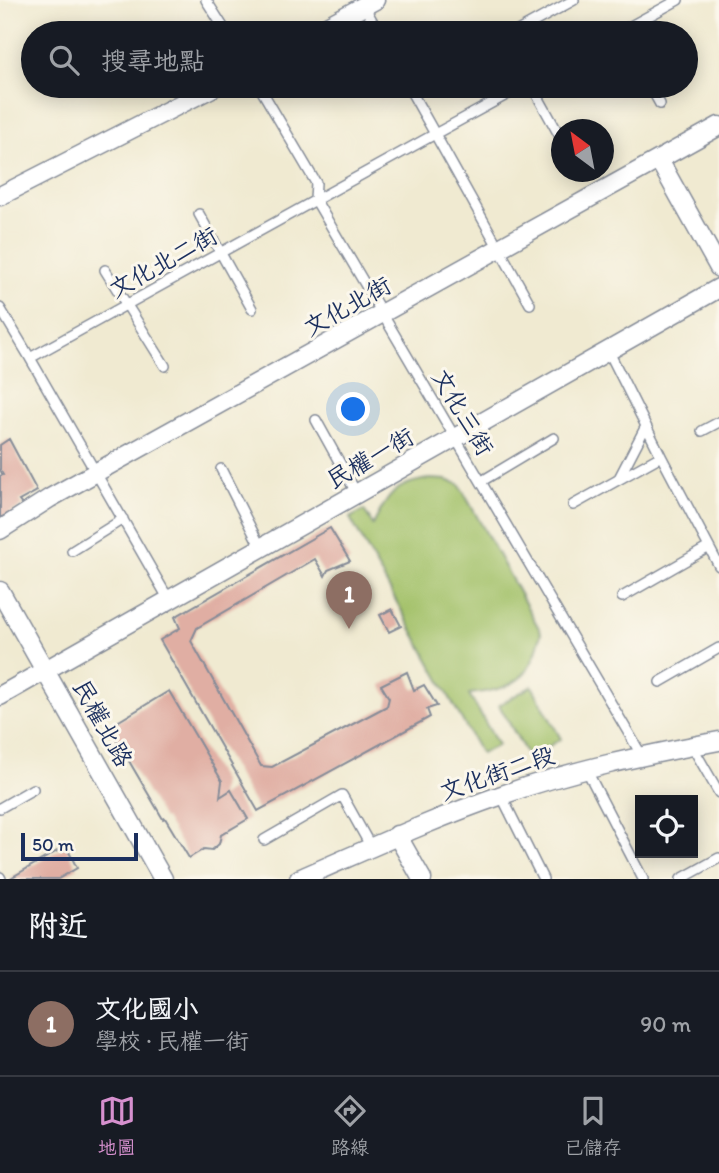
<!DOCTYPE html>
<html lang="zh-TW">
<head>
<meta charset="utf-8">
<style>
	body { margin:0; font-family:Itim,"LXGW WenKai TC",sans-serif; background:#242831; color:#f1f3f6 }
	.controls { position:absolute; right:21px; bottom:21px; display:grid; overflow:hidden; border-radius:0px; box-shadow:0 4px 18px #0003 }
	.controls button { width:63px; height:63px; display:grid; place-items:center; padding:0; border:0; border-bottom:2px solid #363941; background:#171b24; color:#f1f3f6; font:35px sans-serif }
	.compass { position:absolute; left:551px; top:119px; width:63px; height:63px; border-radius:50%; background:#171b24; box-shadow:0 4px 18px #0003; rotate:328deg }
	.scale { position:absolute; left:21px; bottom:18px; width:117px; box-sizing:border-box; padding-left:7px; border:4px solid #1b2f5e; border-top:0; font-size:19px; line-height:24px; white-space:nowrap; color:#1b2f5e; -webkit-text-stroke:5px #fbf7ec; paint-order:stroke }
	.you { position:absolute; left:354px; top:410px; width:24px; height:24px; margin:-18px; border:5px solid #fff; border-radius:50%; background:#1a73e8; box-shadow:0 0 0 10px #1a73e833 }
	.badge { display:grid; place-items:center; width:46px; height:46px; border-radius:50%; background:#d690ce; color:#fff; font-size:23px; font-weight:700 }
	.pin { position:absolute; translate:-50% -58px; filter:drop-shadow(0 2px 4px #0008) }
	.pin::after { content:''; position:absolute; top:37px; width:24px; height:21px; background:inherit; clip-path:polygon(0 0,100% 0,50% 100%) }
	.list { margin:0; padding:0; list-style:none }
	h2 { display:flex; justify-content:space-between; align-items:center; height:91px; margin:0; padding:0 28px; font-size:30px }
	h2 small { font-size:23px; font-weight:400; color:#9ea1a6 }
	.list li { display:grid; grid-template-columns:46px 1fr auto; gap:21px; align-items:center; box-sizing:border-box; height:105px; padding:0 28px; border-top:2px solid #363941 }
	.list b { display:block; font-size:26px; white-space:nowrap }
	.list p { margin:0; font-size:23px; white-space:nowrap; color:#9ea1a6 }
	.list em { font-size:23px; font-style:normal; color:#9ea1a6 }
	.icon { flex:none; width:38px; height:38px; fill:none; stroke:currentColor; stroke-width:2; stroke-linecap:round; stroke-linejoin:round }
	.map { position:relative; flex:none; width:719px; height:879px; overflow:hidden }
	.search { position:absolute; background:#171b24; box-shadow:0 4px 18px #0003; left:21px; right:21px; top:21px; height:77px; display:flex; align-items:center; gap:18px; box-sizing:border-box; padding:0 24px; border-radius:38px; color:#9ea1a6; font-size:26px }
	.sheet { height:196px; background:#171b24 }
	nav { display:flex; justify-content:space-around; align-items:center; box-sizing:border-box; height:98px; border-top:2px solid #363941; background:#171b24; font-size:19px; color:#9ea1a6 }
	nav a { display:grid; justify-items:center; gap:4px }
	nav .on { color:#d690ce }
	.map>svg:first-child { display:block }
	.green { fill:#a3c169; stroke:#5f7864; stroke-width:2 }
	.building { fill:#e0aea3 }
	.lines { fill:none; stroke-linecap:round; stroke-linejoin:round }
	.lane-casing { stroke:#868c98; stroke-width:12 }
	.street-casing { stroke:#868c98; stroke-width:21 }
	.lane { stroke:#fff; stroke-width:9 }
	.street { stroke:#fff; stroke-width:18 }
	.labels { text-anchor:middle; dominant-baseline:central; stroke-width:6; stroke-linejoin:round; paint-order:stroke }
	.street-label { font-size:24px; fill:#1b2f5e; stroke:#fbf7ec }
</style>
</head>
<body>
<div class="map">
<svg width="719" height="879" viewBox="0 0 719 879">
	<rect width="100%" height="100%" fill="#fbf7ec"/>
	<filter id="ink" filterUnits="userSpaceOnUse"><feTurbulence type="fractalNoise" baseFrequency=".0143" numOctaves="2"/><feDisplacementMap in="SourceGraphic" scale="14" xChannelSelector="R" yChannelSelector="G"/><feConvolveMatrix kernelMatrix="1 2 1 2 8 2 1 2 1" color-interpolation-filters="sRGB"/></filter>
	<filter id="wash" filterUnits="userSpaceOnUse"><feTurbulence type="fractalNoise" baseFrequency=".00686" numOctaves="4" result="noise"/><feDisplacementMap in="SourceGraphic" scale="28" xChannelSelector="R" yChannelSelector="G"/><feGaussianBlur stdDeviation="1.57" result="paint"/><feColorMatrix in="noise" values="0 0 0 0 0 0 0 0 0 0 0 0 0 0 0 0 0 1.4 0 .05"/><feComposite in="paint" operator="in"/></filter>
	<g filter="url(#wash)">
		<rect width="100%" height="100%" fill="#f0ead1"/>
		<path class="green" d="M 430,479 L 446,480 L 459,484 L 541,632 C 533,678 514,690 469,694 L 498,745 L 481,754 L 350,518 L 364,510 L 373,525 C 388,495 395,483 430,479 Z
			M 532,686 L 561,739 L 529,758 L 499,705 Z"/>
		<g id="blocks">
			<path class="building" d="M 9,439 L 37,491 L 19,501 L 23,506 L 0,518 L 0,476 L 3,475 L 0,470 L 0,445 Z
				M 330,528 L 350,561 L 328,570 L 325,576 L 315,559 L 197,628 L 191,641 L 261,766 L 272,767 L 387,706 L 389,698 L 381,685 L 407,672 L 414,690 L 424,685 L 437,706 L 427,709 L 430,717 L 258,811 L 160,640 L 180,628 L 175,617 Z
				M 392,609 L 401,626 L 389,632 L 380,615 Z
				M 169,691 L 222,781 L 220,797 L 231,790 L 248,819 L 221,835 L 219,844 L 212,850 L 204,849 L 189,858 L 165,818 L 163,819 L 109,727 Z
				M 66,846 L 77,868 L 58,879 L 9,879 Z"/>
		</g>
	</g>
	<g filter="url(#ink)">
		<use href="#blocks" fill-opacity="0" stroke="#868c98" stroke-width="2"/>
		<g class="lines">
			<g class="lane-casing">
				<path id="lane" d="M 206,0 L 227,33
					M 364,6 L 379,33
					M 514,33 L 574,0
					M 618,33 L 678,0
					M 259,86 L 316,183 L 315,199 L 642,756
					M 523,86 L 435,134 L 530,304
					M 532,86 L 562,140
					M 650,86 L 660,104
					M 199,214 L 252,309
					M 105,270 L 165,366
					M 0,308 L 30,358
					M 316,420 L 357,494
					M 702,431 L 719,422
					M 661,456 L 719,566
					M 221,469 L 261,548
					M 618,480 L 646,426
					M 482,481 L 554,438
					M 573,505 L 661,456 L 608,350
					M 72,551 L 123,519
					M 622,597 L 709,547
					M 169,600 L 30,358 L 435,134 L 408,86
					M 660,682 L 719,648
					M 692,746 L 719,793
					M 586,769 L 643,879
					M 501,795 L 543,879
					M 0,808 L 33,789
					M 264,840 L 342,795 L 371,847
					M 0,877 L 1,879
					M 681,879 L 719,858"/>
			</g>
			<g class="street-casing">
				<path id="street" d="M 314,33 L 375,0
					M 659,160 L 719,268
					M 0,196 L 216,86
					M 0,530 L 50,498 L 719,126
					M 0,591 L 163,879
					M 0,696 L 719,288
					M 397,835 L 422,879
					M 299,879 C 366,850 432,819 502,795 C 572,770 645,755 719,741"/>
			</g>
			<use href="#lane" class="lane"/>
			<use href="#street" class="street"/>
		</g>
	</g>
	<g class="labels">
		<g class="street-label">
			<text transform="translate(163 262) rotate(-29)">文化北二街</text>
			<text transform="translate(347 306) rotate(-29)">文化北街</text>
			<text transform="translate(463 412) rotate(59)">文化三街</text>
			<text transform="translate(370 458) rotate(-30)">民權一街</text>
			<text transform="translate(103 723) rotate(61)">民權北路</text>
			<text transform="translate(497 773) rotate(-19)">文化街二段</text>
		</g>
	</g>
</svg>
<div class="controls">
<button><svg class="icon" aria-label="locate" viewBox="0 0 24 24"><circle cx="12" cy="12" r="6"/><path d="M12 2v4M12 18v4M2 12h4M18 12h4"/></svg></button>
</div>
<svg class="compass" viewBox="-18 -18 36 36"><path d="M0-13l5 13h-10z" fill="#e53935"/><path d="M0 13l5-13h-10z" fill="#9ea1a6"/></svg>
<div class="scale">50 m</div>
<div class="you"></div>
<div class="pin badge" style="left:349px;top:629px;background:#8d6e63">1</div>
<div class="search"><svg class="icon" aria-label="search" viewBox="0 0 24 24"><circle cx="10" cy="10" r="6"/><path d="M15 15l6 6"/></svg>搜尋地點</div>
</div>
<section class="sheet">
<h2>附近<small></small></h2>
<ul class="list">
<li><span class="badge" style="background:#8d6e63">1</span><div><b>文化國小</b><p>學校 · 民權一街</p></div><em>90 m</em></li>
</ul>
</section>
<nav>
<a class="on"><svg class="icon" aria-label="map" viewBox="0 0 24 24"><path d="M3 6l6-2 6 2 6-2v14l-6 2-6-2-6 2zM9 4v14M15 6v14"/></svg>地圖</a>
<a><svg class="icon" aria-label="directions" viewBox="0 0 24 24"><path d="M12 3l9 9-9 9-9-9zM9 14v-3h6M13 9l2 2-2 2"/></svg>路線</a>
<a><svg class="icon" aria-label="saved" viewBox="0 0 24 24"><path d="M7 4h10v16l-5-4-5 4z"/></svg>已儲存</a>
</nav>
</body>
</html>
